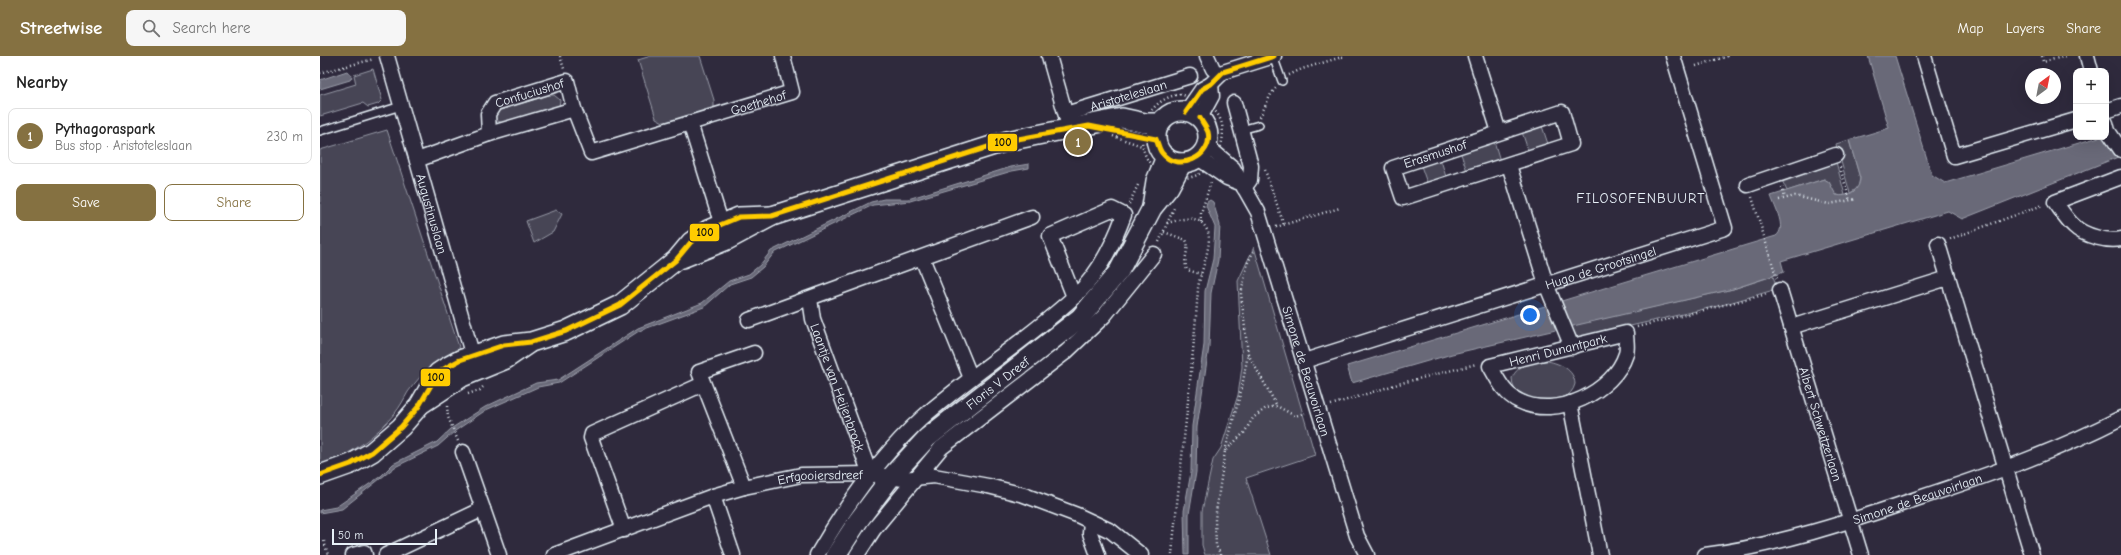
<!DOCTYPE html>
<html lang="en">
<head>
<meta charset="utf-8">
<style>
	body { margin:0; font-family:"Comic Neue",sans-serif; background:#f6f6f6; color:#222 }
	.controls { position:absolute; right:12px; top:12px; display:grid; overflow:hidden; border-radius:8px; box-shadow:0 4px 16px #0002 }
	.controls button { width:36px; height:36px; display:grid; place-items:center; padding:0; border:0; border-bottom:1px solid #e0e0e0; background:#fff; color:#222; font:20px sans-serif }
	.compass { position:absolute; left:1705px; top:12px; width:36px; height:36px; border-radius:50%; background:#fff; box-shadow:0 4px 16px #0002; rotate:32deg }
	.scale { position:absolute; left:12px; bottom:10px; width:105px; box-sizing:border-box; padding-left:4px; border:2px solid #e8f1f8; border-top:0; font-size:11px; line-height:14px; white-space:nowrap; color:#e8f1f8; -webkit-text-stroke:3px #2f2a3d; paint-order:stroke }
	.you { position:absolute; left:1210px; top:259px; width:14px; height:14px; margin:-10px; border:3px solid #fff; border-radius:50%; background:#1a73e8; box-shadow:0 0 0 6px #1a73e833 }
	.badge { display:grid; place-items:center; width:26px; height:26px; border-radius:50%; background:#857141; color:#fff; font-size:13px; font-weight:700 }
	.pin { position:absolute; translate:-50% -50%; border:2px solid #fff; box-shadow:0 1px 4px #0006 }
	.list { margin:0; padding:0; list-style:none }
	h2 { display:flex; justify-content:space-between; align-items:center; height:52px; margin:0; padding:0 16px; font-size:17px }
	h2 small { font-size:13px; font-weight:400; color:#767676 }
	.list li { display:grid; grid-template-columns:26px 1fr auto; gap:12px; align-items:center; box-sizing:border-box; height:56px; margin:0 8px 8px; padding:0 8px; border:1px solid #e0e0e0; border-radius:8px }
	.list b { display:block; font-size:15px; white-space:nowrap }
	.list p { margin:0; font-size:13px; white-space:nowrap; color:#767676 }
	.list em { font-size:13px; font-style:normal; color:#767676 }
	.actions { display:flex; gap:8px; padding:12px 16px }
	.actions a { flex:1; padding:9px 0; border:1px solid #857141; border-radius:8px; text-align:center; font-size:14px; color:#857141 }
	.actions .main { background:#857141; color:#fff }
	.icon { flex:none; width:22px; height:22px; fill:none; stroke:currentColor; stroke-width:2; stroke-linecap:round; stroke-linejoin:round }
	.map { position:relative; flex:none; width:1801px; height:499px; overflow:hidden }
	header { display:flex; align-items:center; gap:24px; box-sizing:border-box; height:56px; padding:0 20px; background:#857141; color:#fff }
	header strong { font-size:19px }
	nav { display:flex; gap:22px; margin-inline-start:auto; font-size:14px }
	.search { width:280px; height:36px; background:#f6f6f6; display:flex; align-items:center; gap:10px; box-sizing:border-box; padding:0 14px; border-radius:8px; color:#767676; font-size:15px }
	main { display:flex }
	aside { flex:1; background:#fff }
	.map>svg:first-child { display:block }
	.green { fill:#464455; stroke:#979aa6 }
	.water { fill:#696978; stroke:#9c9fab }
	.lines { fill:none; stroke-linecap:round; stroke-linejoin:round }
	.lane-casing { stroke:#e8f1f8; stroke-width:10 }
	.street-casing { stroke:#e8f1f8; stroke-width:17 }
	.secondary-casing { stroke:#e8f1f8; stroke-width:22 }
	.path { stroke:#e8f1f8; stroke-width:2.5; stroke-dasharray:1 3; stroke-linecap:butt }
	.lane { stroke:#2f2a3d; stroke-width:7 }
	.street { stroke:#2f2a3d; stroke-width:14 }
	.secondary { stroke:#2f2a3d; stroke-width:19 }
	.bus-1-casing { stroke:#2f2a3d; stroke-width:8 }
	.bus-1 { stroke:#fc0; stroke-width:5 }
	.labels { text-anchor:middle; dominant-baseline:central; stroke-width:3; stroke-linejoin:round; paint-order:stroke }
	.street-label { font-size:13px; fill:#e8f1f8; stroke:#2f2a3d }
	.neighbourhood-label { font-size:14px; letter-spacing:1px; fill:#e8f1f8; stroke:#2f2a3d }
	.line-badge { stroke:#2f2a3d; stroke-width:1.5 }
	.pale-badge-label { font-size:11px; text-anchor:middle; font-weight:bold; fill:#111 }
</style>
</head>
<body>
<header>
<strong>Streetwise</strong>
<div class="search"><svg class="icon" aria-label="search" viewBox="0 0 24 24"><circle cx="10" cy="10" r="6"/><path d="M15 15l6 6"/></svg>Search here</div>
<nav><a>Map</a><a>Layers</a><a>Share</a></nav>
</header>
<main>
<aside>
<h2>Nearby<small></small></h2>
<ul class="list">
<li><span class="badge">1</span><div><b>Pythagoraspark</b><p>Bus stop · Aristoteleslaan</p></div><em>230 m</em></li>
</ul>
<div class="actions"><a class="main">Save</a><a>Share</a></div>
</aside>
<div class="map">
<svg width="1801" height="499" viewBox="0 0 1801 499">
	<rect width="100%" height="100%" fill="#2f2a3d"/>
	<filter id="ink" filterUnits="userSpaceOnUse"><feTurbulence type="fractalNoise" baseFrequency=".025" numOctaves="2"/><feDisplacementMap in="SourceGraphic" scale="8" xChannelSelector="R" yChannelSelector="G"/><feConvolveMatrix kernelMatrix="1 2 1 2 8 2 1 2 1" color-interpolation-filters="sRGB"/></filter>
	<g filter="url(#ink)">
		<path class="green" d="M 331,0 L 380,0 L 394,44 L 394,51 L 391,55 L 347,68 L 336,62 L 318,4 Z
			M 53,13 L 62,44 L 58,48 L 48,51 L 43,47 L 0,60 L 0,39 L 36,28 L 34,19 Z
			M 229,39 L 234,39 L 240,44 L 239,51 L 183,67 L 175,64 L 175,58 L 178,55 Z
			M 1222,70 L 1229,91 L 1209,97 L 1202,76 Z
			M 67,74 L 140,294 C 118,301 101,318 88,336 C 84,343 80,351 75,357 C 56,380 29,401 0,409 L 0,94 Z
			M 1529,84 L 1540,122 L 1538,132 L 1530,137 L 1516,88 Z
			M 1174,85 L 1180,105 L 1147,115 L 1140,95 Z
			M 1120,101 L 1126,121 L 1107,127 L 1100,107 Z
			M 1516,106 L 1525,139 L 1520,140 L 1514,137 L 1509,126 L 1504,123 L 1467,135 L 1461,122 Z
			M 236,154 L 242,158 L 233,176 L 214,187 L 206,165 Z
			M 934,191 L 995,399 L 926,422 L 951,499 L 885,499 L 882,489 L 882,455 L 893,404 L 901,392 L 918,339 L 922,311 L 918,225 Z
			M 1453,220 L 1457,233 L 1402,249 L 1258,282 L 1249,270 L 1413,233 Z
			M 1228,305 C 1240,308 1254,313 1255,328 C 1249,355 1192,351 1192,322 C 1198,308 1213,305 1228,305 Z"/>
		<path class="water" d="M 1548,0 L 1575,0 L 1612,119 L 1625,127 L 1779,81 L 1784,81 L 1798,101 L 1642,163 L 1628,155 L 1461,205 L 1464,216 L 1413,233 L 1132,298 L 1032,327 L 1027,310 L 1456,180 C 1467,172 1455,152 1451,140 L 1504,123 L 1509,126 L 1516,139 C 1528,142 1540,134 1540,122 L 1529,84 L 1569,72 Z
			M 27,15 L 32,21 L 30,24 L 0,33 L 0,24 Z
			M 709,108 L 709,112 L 692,115 L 590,145 L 553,149 L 454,197 L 443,211 L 431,221 L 410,228 L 384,251 L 319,275 L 239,327 L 218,331 L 166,354 L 135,375 L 118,390 L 75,411 L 22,453 L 0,457 L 0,454 L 16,451 L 61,420 L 73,408 L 117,386 L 132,372 L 165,351 L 216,327 L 238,324 L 318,272 L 382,247 L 409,225 L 429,218 L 440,209 L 451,195 L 551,146 L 564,143 L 588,143 L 691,111 Z
			M 890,144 L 893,146 L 900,169 L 898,204 L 891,237 L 889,291 L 877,371 L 876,416 L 869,458 L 869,499 L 865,499 L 864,455 L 871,416 L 872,370 L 884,289 L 885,235 L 893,203 L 895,171 L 886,150 L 887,146 Z"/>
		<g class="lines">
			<g class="lane-casing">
				<path id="lane" d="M 953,0 L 962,25
					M 921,74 L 939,69
					M 0,75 L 81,50"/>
			</g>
			<g class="street-casing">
				<g id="street">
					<path id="s1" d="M 67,0 L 155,308"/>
					<path d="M 729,0 L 748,67"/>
					<path d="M 887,0 L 893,13 L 900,19"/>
					<path d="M 1155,0 L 1179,76"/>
					<path d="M 1604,0 L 1634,100 L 1756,64"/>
					<path d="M 1767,0 L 1771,15"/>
					<path d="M 914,47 L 931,110 L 930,124 L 924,132"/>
					<path d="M 1786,55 L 1801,50"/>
					<path d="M 866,56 L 882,33 L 891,28 L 903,16 L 954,0"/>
					<path d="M 1242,56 L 1251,88 L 1083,142 L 1073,112 Z"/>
					<path id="s2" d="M 746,58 L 870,20"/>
					<path d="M 880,62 L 892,40 L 891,28"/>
					<path d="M 370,67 L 404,176"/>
					<path d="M 1786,67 L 1788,75 L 1801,94"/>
					<path id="s3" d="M 169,78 L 168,58 L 175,47 L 247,25 L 254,53"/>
					<path id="s4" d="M 887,90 L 913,112 L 938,156 L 1037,480 L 1047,499"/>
					<path d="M 878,102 L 907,122 L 920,127"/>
					<path id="s5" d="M 97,104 L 169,78 L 254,53 L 271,97 L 472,36 L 463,0"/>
					<path d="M 1189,109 L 1226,228 L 1252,291"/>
					<path d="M 1801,121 L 1735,146 C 1741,154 1747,164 1754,170 C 1764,180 1788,186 1801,183"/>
					<path d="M 1428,129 L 1516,99"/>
					<path d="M 792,153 L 804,159 C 793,189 778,220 754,241 L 730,180 Z"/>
					<path d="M 1618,188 L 1712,499"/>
					<path d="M 602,202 L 651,322"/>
					<path id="s6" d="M 1460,234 L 1541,499"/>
					<path id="s7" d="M 490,243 L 493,263 L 550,418"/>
					<path d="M 429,264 L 712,161"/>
					<path d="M 1471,271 L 1628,222"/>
					<path d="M 1306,277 C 1306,283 1308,292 1306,298 C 1294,336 1236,364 1199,345 C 1184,338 1178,324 1170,310 Z"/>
					<path id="s8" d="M 984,305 L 1405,172 L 1353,0"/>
					<path d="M 1250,347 L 1280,499"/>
					<path d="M 143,396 L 163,453"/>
					<path d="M 424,431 L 379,316 L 434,297"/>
					<path d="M 393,440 L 413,499"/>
					<path d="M 771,466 L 770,477 L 778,499"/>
					<path d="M 304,474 L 271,382 L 272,378 L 383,328"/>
					<path d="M 33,499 L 44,496 L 45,499"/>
					<path d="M 66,499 L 163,453 L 179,499"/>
					<path id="s9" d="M 234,499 L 393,440 L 424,431 L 481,419 L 550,418 L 583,423 L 614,420 L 668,430 L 704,439 L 757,459 L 791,475 L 821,499"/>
					<path d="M 497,499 C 526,449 559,401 602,362 C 651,319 706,285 754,241"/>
					<path d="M 537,499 L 554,473 L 621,392 L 746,296 L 784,260 L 834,198"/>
					<path id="s10" d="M 1385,499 C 1455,490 1529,466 1596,443 C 1666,420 1735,396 1801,362"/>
				</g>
			</g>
			<g class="secondary-casing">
				<g id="secondary">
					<circle cx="862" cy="81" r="26"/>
					<path d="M 832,151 L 836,125 L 846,101"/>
					<path d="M 362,202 L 407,184 L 452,160 L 687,85 L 802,62 L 825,67 L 841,67"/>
					<path d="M 101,348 L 142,321 L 186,303 L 208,288"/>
					<path d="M 0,419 L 31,408 L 52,396 L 81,371 L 99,350 L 118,317 L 127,311 L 140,304 L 184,289 L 211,286 L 246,275 L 300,249 L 356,204 L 371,186 L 388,174 L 419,161 L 452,160"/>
					<path id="s11" d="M 516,499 L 538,465 L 571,421 L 607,382 L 760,262 L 799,215 L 832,152 L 849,131 L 862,107"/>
				</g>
			</g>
			<path class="path" d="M 240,0 L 244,13
				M 1722,0 L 1723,6 L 1746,0
				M 1376,10 L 1408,0
				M 0,17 L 54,3
				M 969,19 L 982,13 L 1025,0
				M 860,38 C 872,42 886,46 895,55 C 908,69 903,93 893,106 C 885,117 873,123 859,122 C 810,119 809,47 860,38 Z
				M 940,61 L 951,38 L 956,32
				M 793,80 L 822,90
				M 1520,111 L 1530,145
				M 945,114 L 964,169
				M 1462,131 L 1465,142
				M 1432,141 L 1457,223
				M 1459,144 L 1475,140 L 1509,148 L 1537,143
				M 809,148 L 818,129
				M 881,166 L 881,157 L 891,126
				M 847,167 C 862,163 879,157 887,174 C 894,187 879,218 878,233 C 872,322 860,410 852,499
				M 956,171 L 1020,152
				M 844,176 L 866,184 C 871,193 862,200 867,214 L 881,218
				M 1630,183 L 1723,149
				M 839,186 L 854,152
				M 1317,271 L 1447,238
				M 928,298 L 957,350
				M 148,338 L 160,334 L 163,331
				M 1011,349 L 1078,328 L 1156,308
				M 127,350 L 128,361 L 138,385
				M 905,395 L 922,331 L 928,298 L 921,238 L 928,206 L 935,193
				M 4,485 L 8,499
				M 901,499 L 896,490 L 895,463 L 905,395 L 924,377 L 933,362 L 946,352 L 957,350 L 975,360 L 985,357"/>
			<use href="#lane" class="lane"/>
			<use href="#street" class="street"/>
			<use href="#secondary" class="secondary"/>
			<g class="bus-1-casing">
				<path id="bus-1" d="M 866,56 L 882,33 L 891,28 L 903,16 L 954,0
					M 836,83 C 838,87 839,94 842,97 C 857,117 894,101 888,76 C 886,71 882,66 880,62
					M 0,419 L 31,408 L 52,396 L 81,371 L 99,350 L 118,317 L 127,311 L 140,304 L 184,289 L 211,286 L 246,275 L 300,249 L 356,204 L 371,186 L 388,174 L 419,161 L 452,160 L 687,85 L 769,70 L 836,83"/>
			</g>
			<use href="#bus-1" class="bus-1"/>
		</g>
	</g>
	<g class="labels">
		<g class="street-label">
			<text stroke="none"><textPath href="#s2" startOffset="65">Aristoteleslaan</textPath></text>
			<text stroke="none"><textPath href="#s3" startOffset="69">Confuciushof</textPath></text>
			<text stroke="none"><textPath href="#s5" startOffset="387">Goethehof</textPath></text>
			<text transform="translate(1115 98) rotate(-18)">Erasmushof</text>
			<text stroke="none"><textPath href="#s1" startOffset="164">Augustinuslaan</textPath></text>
			<text stroke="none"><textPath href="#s8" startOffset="311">Hugo de Grootsingel</textPath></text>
			<text transform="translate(1238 294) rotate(-14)">Henri Dunantpark</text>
			<text stroke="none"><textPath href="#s4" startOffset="251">Simone de Beauvoirlaan</textPath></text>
			<text stroke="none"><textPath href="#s11" startOffset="238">Floris V Dreef</textPath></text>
			<text stroke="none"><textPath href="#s7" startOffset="93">Laantje van Heijenbrock</textPath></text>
			<text stroke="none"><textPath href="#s6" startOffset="140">Albert Schweitzerlaan</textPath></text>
			<text stroke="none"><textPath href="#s9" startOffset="279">Erfgooiersdreef</textPath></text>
			<text stroke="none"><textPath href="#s10" startOffset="220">Simone de Beauvoirlaan</textPath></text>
		</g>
		<g class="neighbourhood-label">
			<text x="1321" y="142">FILOSOFENBUURT</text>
		</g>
	</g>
	<g class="line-badge">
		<rect x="667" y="77" width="31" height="19" rx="4" fill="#fc0"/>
		<rect x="369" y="167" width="31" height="19" rx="4" fill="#fc0"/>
		<rect x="100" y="312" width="31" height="19" rx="4" fill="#fc0"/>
	</g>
	<g class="pale-badge-label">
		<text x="683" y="90">100</text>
		<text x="385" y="180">100</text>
		<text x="116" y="325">100</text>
	</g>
</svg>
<div class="controls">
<button>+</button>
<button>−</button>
</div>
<svg class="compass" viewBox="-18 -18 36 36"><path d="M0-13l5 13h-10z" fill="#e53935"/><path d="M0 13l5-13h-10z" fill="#767676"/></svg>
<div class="scale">50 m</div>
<div class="you"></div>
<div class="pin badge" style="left:758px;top:86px">1</div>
</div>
</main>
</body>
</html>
